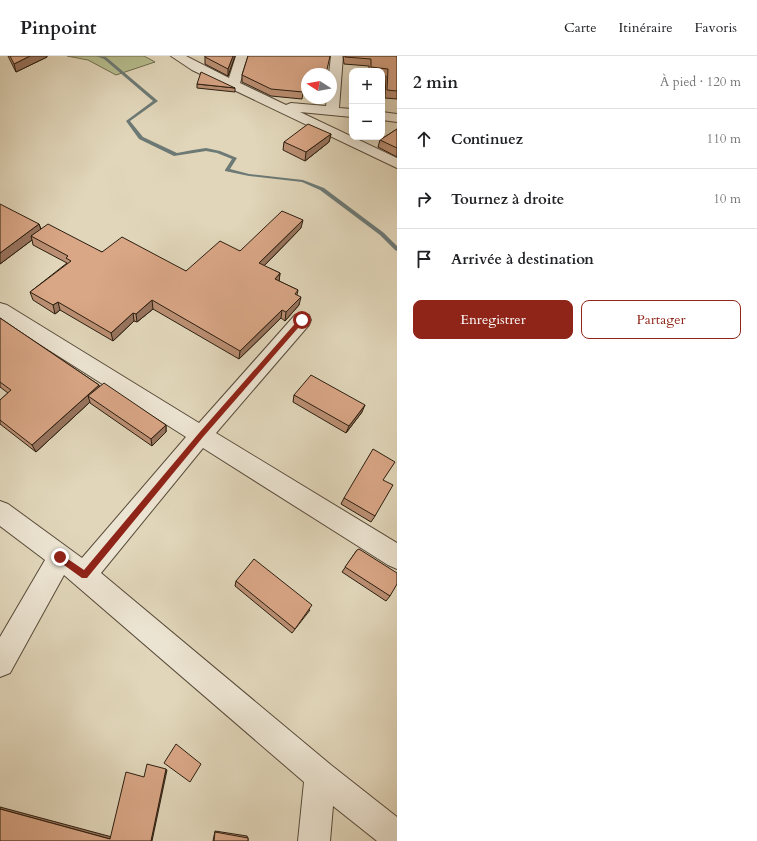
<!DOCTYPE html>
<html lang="fr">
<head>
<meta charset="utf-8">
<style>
	body { margin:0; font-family:Cardo,serif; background:#f6f6f6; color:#202124 }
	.controls { position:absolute; right:12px; top:12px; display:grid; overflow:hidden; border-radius:8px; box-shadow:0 4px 16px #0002 }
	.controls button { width:36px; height:36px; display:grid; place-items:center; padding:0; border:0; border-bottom:1px solid #e0e0e0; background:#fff; color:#202124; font:20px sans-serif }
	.compass { position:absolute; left:301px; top:12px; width:36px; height:36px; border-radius:50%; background:#fff; box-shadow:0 4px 16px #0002; rotate:281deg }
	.stop { position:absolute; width:12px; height:12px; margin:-9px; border:3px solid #8f2418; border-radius:50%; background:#fff }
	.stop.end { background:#8f2418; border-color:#fff; box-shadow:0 1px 4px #0008 }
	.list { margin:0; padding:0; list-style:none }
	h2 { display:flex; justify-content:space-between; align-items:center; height:52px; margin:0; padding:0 16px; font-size:17px }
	h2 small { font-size:13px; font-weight:400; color:#757577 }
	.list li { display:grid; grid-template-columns:26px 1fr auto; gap:12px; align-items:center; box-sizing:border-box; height:60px; padding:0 16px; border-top:1px solid #e0e0e0 }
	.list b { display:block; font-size:15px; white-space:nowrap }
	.list em { font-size:13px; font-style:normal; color:#757577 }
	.actions { display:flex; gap:8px; padding:12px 16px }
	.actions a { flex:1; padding:9px 0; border:1px solid #8f2418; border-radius:8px; text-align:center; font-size:14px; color:#8f2418 }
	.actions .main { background:#8f2418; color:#fff }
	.icon { flex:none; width:22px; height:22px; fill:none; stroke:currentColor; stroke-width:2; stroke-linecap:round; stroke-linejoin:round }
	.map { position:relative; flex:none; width:397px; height:785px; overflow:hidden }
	header { display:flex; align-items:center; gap:24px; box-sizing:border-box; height:56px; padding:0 20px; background:#fff; border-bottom:1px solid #e0e0e0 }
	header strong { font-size:19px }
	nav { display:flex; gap:22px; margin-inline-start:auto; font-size:14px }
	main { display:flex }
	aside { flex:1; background:#fff }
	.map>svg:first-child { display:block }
	.green { fill:#b6bd8e; stroke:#706d4e }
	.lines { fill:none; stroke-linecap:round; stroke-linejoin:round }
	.stream { fill:#6c7975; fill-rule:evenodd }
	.minor-casing { stroke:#584b3a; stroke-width:2 }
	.minor { fill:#ece4d2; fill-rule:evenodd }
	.wall { fill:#bb8f73; stroke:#2a1d0f }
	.shaded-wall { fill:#98745e; stroke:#2a1d0f }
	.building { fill:#d9a686; stroke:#2a1d0f }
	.route { fill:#8f2418 }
</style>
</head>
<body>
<header>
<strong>Pinpoint</strong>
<nav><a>Carte</a><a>Itinéraire</a><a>Favoris</a></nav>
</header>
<main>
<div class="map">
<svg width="397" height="785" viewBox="0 0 397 785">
	<rect width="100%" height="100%" fill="#e1d6ba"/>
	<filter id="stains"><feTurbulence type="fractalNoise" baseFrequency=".005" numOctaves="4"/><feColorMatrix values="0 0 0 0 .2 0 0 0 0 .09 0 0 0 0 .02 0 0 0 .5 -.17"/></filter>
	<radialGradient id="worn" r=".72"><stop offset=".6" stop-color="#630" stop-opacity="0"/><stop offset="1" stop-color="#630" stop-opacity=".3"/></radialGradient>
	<path class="green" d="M 67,0 L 144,0 L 155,6 L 116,19 L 88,4 Z"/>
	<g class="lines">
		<path class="stream" d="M 96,0 L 106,1 L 158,45 L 130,65 L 143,81 L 177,97 L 193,94 L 206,92 L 220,95 L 237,102 L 230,113 L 249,118 L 303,124 L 324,132 L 384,177 L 397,190 L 397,195 L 395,194 L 380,179 L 320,134 L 302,126 L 249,120 L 225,115 L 225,114 L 232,103 L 217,97 L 206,95 L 174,100 L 139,83 L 126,65 L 153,45 L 104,3 Z"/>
		<g class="minor-casing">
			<path id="minor" d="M 171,0 L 186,0 L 229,22 L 236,0 L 248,0 L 240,27 L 286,49 L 291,47 L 326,50 L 327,42 L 331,42 L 331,18 L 329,18 L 331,0 L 343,0 L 339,52 L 352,53 L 352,61 L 300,56 L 397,102 L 397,112 L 192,14 Z
				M 382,56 L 397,58 L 397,66 L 382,64 Z
				M 0,247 L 7,249 L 199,367 L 295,259 L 302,257 L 309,259 L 311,264 L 309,269 L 216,377 L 397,487 L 397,513 L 388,509 L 203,392 L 101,517 L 331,709 L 397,761 L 397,785 L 377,785 L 333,750 L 330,785 L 298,785 L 304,726 L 64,519 L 10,617 L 0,621 L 0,581 L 45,504 L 0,470 L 0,445 L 8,448 L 82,502 L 186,381 L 0,263 Z"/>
		</g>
		<use href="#minor" class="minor"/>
	</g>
	<path class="wall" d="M 8,0 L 47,0 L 47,1 L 16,16 Z
		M 205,0 L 235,0 L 228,20 L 205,8 Z
		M 248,0 L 326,18 L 307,18 L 307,31 L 304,31 L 302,43 L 271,40 L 242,26 L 242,19 Z
		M 343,0 L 397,0 L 397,43 L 385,42 L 386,20 L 382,20 L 382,15 L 369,15 L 369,10 L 344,8 Z
		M 197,28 L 235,32 L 235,36 L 197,32 Z
		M 397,73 L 397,101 L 378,91 L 380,84 Z
		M 331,78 L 329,86 L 305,105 L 283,94 L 284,86 Z
		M 39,168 L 41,173 L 102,196 L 186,215 L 301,172 L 264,210 L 280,217 L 279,225 L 298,234 L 297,239 L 299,249 L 285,265 L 281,262 L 239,303 L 153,253 L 137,266 L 134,265 L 113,285 L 60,254 L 55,258 L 33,244 L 30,236 L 67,207 L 33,189 L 32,184 L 0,208 Z
		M 0,262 L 99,329 L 99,331 L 166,369 L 166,376 L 152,390 L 90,347 L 90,346 L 36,396 L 0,368 L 0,344 L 8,337 L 0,331 Z
		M 294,339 L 362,356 L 346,377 L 293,346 Z
		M 383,424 L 375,460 L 371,466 L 341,448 L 344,442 Z
		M 357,494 L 390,540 L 386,545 L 342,516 Z
		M 236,525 L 310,554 L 292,577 L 235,530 Z
		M 215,775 L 247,780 L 248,782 L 248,785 L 213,785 Z"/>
	<path class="shaded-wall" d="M 30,0 L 47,0 L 47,1 L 16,16 L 14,8 Z
		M 233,0 L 235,0 L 228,20 L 228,13 Z
		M 331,78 L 329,86 L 305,105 L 306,96 Z
		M 303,164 L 301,172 L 258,216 L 259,207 Z
		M 39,168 L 42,177 L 31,180 L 32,184 L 0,208 L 0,197 Z
		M 280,217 L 279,226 L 275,223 Z
		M 301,241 L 299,249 L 285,265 L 286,256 Z
		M 152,244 L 153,253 L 137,266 L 136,258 Z
		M 58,246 L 60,254 L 55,258 L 53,249 Z
		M 282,254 L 281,262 L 239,303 L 240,295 Z
		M 133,257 L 134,265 L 113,285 L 111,277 Z
		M 99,329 L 100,337 L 88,340 L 90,346 L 36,396 L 32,389 Z
		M 365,349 L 362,356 L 346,377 L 349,370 Z
		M 166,369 L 166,376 L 152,390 L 151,383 Z
		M 166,713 L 167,714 L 152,785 L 151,785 Z
		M 0,751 L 112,781 L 110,783 L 0,753 Z"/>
	<path class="building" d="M 10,0 L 30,0 L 14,8 Z
		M 205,0 L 233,0 L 228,13 L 205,1 Z
		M 248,0 L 330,0 L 326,18 L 307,18 L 307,24 L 306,24 L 303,36 L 271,33 L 242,19 Z
		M 345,0 L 397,0 L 397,35 L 387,34 L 388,13 L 371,11 L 371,3 L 345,1 Z
		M 201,16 L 235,32 L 197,28 Z
		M 308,68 L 331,78 L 306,96 L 284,86 Z
		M 397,73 L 397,92 L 380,84 Z
		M 0,148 L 39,168 L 0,197 Z
		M 282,155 L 303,164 L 259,207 L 280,217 L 275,223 L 298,234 L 295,238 L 301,241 L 286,256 L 282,254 L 240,295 L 152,244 L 136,258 L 133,257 L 111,277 L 58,246 L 53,249 L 30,236 L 71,205 L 66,202 L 68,200 L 31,180 L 48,168 L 102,196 L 122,181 L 186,215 L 220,185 L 240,195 Z
		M 0,262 L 99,329 L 32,389 L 0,364 L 0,344 L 11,334 L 0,326 Z
		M 311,319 L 365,349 L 349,370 L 294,339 Z
		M 104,327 L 166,369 L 151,383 L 88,340 Z
		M 373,393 L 395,406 L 383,424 L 393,429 L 375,460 L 344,442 Z
		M 359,493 L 397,517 L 397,528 L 390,540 L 345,511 L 357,494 Z
		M 254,503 L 312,549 L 295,573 L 236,525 Z
		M 176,688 L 201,708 L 190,726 L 164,707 Z
		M 147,708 L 166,713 L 151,785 L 0,785 L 0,753 L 110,783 L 126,716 L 144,721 Z
		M 215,776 L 248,782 L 248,785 L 214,785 Z"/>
	<path class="route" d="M 300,262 L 305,264 L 203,381 L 87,522 L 82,522 L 57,504 L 57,499 L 62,499 L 84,514 L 199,377 Z"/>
	<rect width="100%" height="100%" filter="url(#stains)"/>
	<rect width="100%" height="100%" fill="url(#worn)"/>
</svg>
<div class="controls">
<button>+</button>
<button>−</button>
</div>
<svg class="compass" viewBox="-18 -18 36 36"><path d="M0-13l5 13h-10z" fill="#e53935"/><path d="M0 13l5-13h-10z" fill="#757577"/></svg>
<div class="stop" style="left:302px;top:264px"></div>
<div class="stop end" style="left:60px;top:501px"></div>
</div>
<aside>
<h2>2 min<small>À pied · 120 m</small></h2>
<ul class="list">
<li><svg class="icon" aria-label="ahead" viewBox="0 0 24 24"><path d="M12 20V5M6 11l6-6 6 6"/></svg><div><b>Continuez</b></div><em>110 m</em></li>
<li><svg class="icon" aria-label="right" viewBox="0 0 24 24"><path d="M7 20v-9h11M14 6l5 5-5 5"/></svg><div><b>Tournez à droite</b></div><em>10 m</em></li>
<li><svg class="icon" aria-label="arrive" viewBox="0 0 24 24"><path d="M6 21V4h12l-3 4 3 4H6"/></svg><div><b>Arrivée à destination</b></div></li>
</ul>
<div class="actions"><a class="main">Enregistrer</a><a>Partager</a></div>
</aside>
</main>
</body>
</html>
